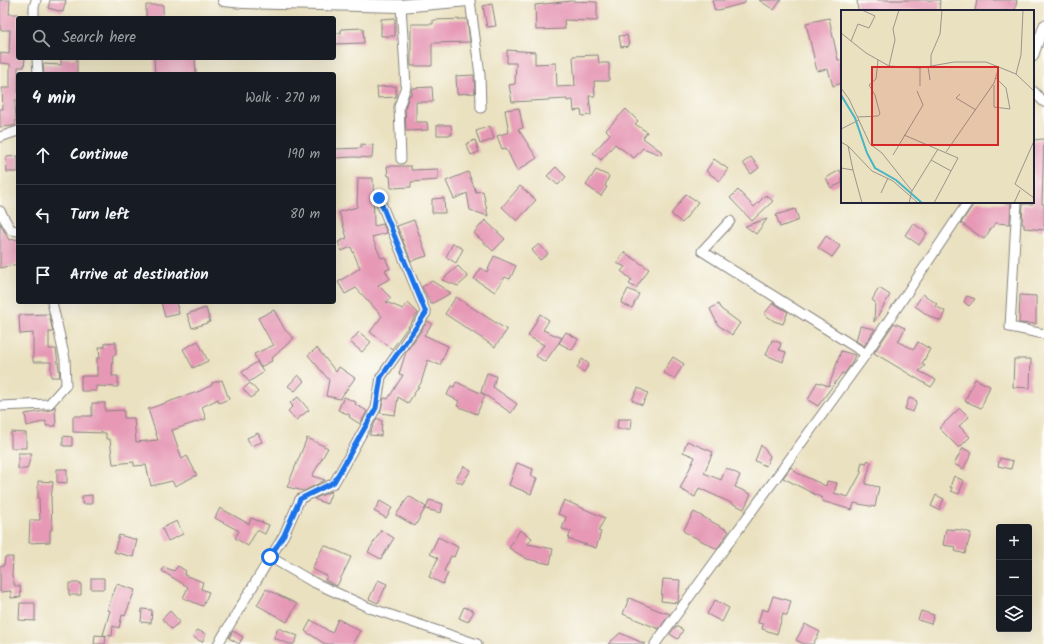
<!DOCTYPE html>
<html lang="en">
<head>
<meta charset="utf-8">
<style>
	body { margin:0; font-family:Kalam,sans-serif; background:#20242c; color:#f1f3f6 }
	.controls { position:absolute; right:12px; bottom:12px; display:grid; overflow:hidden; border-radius:4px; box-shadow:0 4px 16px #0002 }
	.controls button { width:36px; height:36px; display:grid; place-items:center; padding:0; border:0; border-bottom:1px solid #363941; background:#171b24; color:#f1f3f6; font:20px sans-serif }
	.stop { position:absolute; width:12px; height:12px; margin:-9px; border:3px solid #1a73e8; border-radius:50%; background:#fff }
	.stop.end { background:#1a73e8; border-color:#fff; box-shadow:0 1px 4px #0008 }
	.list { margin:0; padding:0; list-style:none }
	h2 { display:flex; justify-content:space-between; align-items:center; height:52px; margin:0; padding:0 16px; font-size:17px }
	h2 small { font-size:13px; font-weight:400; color:#9ea1a6 }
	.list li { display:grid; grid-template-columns:26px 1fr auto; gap:12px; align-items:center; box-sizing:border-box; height:60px; padding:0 16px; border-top:1px solid #363941 }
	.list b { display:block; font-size:15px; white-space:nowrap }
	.list em { font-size:13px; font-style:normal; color:#9ea1a6 }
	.icon { flex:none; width:22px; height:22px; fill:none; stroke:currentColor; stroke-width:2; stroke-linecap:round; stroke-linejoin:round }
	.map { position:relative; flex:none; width:1044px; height:644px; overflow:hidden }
	.search { position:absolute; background:#171b24; box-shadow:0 4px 16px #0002; left:16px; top:16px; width:320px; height:44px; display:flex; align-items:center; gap:10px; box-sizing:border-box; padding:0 14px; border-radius:4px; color:#9ea1a6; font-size:15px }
	.panel { position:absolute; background:#171b24; box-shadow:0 4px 16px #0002; left:16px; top:72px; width:320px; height:232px; border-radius:4px }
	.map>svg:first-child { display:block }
	.building { fill:#e698b5 }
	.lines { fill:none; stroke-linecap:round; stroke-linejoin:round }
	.street-casing { stroke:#86827e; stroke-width:11 }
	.secondary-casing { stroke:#86827e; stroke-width:14 }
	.street { stroke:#fff; stroke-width:9 }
	.secondary { stroke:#fff; stroke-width:12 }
	.route { stroke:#1a73e8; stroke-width:5 }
	.inset-river { fill:none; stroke:#48b4c4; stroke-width:2 }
	.inset-road { fill:none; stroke:#9a958b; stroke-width:1 }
	.view { fill:#d62828; fill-opacity:0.15; stroke:#d62828; stroke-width:2 }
	.inset-edge { fill:none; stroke:#22223b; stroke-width:2 }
</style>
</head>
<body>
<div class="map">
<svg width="1044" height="644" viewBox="0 0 1044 644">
	<rect width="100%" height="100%" fill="#fdfcf7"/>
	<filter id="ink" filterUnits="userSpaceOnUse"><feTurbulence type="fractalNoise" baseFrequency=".025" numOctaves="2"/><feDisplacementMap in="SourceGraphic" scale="8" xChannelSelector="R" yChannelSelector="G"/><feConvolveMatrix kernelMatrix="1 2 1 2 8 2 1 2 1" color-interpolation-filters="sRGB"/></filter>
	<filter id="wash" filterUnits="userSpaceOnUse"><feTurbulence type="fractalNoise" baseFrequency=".012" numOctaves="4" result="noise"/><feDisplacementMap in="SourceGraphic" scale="16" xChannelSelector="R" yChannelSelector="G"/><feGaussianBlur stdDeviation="0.9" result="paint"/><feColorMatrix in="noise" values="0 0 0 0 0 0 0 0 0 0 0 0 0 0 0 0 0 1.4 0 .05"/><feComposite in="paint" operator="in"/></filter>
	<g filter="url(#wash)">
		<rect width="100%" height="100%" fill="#eae1c0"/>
		<g id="blocks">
			<path class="building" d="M 0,0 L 10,0 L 9,14 L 18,14 L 18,58 L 25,58 L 24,67 L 18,67 L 18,100 L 15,100 L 16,125 L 13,126 L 0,127 L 0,109 L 3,109 L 2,88 L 10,88 L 10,64 L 0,63 L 0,53 L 9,54 L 10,30 L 0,30 Z
				M 50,0 L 66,0 L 63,12 L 48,8 Z
				M 712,0 L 745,0 L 745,3 L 715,11 Z
				M 759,0 L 781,0 L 774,10 Z
				M 857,0 L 940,0 L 939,11 L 858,11 Z
				M 977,0 L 1017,0 L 1015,11 L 975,11 Z
				M 571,1 L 597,2 L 597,21 L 564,20 L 565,29 L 536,30 L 535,5 Z
				M 492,4 L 496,26 L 487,27 L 483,6 Z
				M 146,5 L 163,5 L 163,18 L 146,18 Z
				M 395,18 L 395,36 L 381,36 L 381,19 Z
				M 829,18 L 838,60 L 842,60 L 842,83 L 833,86 L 828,69 L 817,71 L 806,23 Z
				M 467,19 L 470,42 L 432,43 L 432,66 L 411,66 L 411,24 L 433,24 L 433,20 Z
				M 363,28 L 364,43 L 334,44 L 334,33 L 341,33 L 341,29 Z
				M 627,35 L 629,46 L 621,47 L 619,36 Z
				M 507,50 L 535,52 L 535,64 L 556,63 L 557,87 L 575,86 L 573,56 L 598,55 L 599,63 L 609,63 L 609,81 L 594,81 L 595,96 L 589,96 L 591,115 L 582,116 L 581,110 L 574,111 L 573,100 L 567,101 L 567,99 L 512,102 L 509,85 L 515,84 L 516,63 L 507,63 Z
				M 61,58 L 77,58 L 77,74 L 44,74 L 43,64 L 61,65 Z
				M 154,58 L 195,58 L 196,74 L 155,74 Z
				M 474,75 L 475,93 L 457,94 L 456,76 Z
				M 396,86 L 396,97 L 378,98 L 377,87 Z
				M 432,87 L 433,102 L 416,102 L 416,122 L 427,122 L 428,130 L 406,131 L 405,108 L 409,95 L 411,95 L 412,88 Z
				M 519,108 L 523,128 L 518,129 L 537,158 L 517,171 L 506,148 L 502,149 L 497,136 L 509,132 L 505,110 Z
				M 626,109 L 638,121 L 635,124 L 647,132 L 643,138 L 662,152 L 661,155 L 643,148 L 634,158 L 615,144 L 601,160 L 593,153 L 610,134 L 606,130 Z
				M 437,125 L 451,125 L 452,135 L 437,135 Z
				M 490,126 L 494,139 L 480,144 L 476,131 Z
				M 1044,139 L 1042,204 L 1044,204 L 1044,230 L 1024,228 L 1024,224 L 1022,224 L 1023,204 L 1033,204 L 1033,140 Z
				M 475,140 L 479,152 L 471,155 L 466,144 Z
				M 361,144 L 373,145 L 372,158 L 354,157 L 336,158 L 336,155 L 334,155 L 334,149 L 361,148 Z
				M 18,156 L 18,172 L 7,172 L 6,157 Z
				M 751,157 L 759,168 L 751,174 L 743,163 Z
				M 714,159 L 728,169 L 720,181 L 706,171 Z
				M 387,166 L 411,166 L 411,170 L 438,169 L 438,180 L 411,182 L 411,187 L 391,188 L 390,176 L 388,176 Z
				M 556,167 L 566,177 L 558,185 L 547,176 Z
				M 596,170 L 609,176 L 605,186 L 607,187 L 601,196 L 586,185 Z
				M 840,170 L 842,175 L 842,183 L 831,188 L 826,178 Z
				M 468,172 L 476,192 L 483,191 L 488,216 L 470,210 L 467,193 L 454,199 L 446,181 Z
				M 358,178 L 373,178 L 374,226 L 383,224 L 387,233 L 372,237 L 381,258 L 385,257 L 390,269 L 385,270 L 390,279 L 378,285 L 391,298 L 386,302 L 403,309 L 408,303 L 418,313 L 392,349 L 370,332 L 382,316 L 356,288 L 345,294 L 338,282 L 360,268 L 351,247 L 342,251 L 338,242 L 347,238 L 339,212 L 357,207 Z
				M 520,186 L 536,200 L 517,221 L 502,207 Z
				M 738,190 L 754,207 L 766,195 L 773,201 L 752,221 L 730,198 Z
				M 686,194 L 698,202 L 682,223 L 671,214 Z
				M 444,198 L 445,213 L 432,213 L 432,199 Z
				M 975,202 L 1011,203 L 1010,224 L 995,223 L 984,239 L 961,223 Z
				M 795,209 L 799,220 L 780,227 L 776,215 Z
				M 767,219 L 756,234 L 745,226 Z
				M 414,220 L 427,256 L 411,261 L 397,226 Z
				M 485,220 L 505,239 L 493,251 L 474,233 Z
				M 0,223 L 9,240 L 18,239 L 18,264 L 0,268 Z
				M 913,223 L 927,233 L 919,245 L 905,235 Z
				M 826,236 L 840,246 L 832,257 L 818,248 Z
				M 453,243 L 463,249 L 456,263 L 446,257 Z
				M 539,244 L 548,254 L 540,260 L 532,250 Z
				M 624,252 L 649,269 L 636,288 L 629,284 L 632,280 L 621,271 L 625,267 L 617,263 Z
				M 494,256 L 516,266 L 510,279 L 505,277 L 495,292 L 474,279 L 481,268 L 487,272 Z
				M 458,266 L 468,277 L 458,286 L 442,280 Z
				M 432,281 L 451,293 L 431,304 L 422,287 Z
				M 879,288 L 890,295 L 874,322 L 875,302 L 872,300 Z
				M 628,289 L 639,294 L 632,308 L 621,303 Z
				M 923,294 L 937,304 L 935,306 L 945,311 L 941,321 L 929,316 L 915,306 Z
				M 1020,295 L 1036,296 L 1036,324 L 1019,323 Z
				M 967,296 L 975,299 L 969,306 L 964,302 Z
				M 456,297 L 507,330 L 495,347 L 445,314 Z
				M 161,302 L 176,302 L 179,314 L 165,317 Z
				M 773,303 L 788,312 L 783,324 L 774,321 L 764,314 Z
				M 718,304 L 721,309 L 740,323 L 732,335 L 718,325 L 710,309 Z
				M 206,308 L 210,322 L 192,328 L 187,314 Z
				M 274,310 L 285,330 L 294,338 L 271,359 L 272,361 L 260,367 L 254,354 L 274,345 L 270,340 L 258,318 Z
				M 49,314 L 53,332 L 49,332 L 49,349 L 56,349 L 60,377 L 51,377 L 51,362 L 33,362 L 33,333 L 20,334 L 19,315 Z
				M 540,314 L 549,320 L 543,330 L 562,338 L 545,362 L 536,356 L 544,345 L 528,336 Z
				M 428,321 L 432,324 L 424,335 L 448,346 L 440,365 L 428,360 L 421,383 L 408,403 L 398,397 L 395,415 L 380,413 L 384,398 L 388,399 L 403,375 L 399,374 L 406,352 Z
				M 894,323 L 905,328 L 898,342 L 914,349 L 918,342 L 930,349 L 922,364 L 925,366 L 919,371 L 936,380 L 931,387 L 874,353 Z
				M 860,326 L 875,329 L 864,346 L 856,341 Z
				M 359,332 L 371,342 L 362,352 L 350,342 Z
				M 566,332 L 578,339 L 572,350 L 559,343 Z
				M 772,340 L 781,343 L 779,350 L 786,352 L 783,362 L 766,355 Z
				M 198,341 L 208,361 L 193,368 L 183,349 Z
				M 116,342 L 116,355 L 113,355 L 112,376 L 118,376 L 118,387 L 96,386 L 96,391 L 81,391 L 81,376 L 97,376 L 97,358 L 100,358 L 99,347 L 105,347 L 105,343 Z
				M 317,348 L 336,372 L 339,367 L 355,378 L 340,399 L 326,396 L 329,380 L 308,355 Z
				M 841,351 L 855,355 L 852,363 L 844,374 L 842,373 L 818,406 L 808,400 L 817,382 L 829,386 Z
				M 673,357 L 684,364 L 674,379 L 663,372 Z
				M 582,359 L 589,364 L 584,372 L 577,368 Z
				M 1014,359 L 1031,359 L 1030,388 L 1013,387 Z
				M 257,362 L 264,372 L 249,382 L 242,372 Z
				M 487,373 L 496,376 L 493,387 L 517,404 L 511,413 L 481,392 Z
				M 298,375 L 304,381 L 295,391 L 288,386 Z
				M 975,379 L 990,386 L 981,408 L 965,401 Z
				M 222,380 L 229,399 L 219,403 L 218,399 L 202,407 L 206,419 L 172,430 L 182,459 L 187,456 L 197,475 L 175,486 L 172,481 L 151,486 L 146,465 L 134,466 L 134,462 L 113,464 L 110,439 L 106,439 L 106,433 L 73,432 L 73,416 L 92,416 L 92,403 L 105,403 L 105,411 L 124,410 L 124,418 L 134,418 L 136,442 L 158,440 L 148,409 L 200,391 L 212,385 L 212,383 Z
				M 456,382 L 485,395 L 477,414 L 457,406 L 459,401 L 447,395 L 451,386 L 454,387 Z
				M 250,383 L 258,392 L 251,398 L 243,389 Z
				M 638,388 L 648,393 L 642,405 L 632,400 Z
				M 298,397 L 309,410 L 296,420 L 288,411 L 293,406 L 290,403 Z
				M 344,397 L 356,402 L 355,404 L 367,411 L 360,424 L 349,417 L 350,415 L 338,410 Z
				M 909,398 L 917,401 L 913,412 L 905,409 Z
				M 55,406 L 56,426 L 46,426 L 46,421 L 27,426 L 25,414 L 51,410 Z
				M 960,408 L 969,417 L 959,426 L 970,437 L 959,448 L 939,428 Z
				M 377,418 L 382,421 L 381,436 L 369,435 Z
				M 618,419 L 632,419 L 631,429 L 617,429 Z
				M 11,432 L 26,433 L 26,448 L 11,448 Z
				M 258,433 L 262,442 L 251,446 L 247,438 Z
				M 63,436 L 72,437 L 72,446 L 63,446 Z
				M 307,438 L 328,448 L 312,476 L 325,480 L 304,491 L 287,487 Z
				M 687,441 L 713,452 L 704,473 L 721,480 L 726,468 L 740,475 L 735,487 L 751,494 L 744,509 L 699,488 L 695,497 L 680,489 L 695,457 L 683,452 Z
				M 761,445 L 770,456 L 766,466 L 755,461 Z
				M 963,448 L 972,453 L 963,469 L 954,464 Z
				M 18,453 L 32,453 L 27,469 L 18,469 Z
				M 1000,458 L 1013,461 L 1011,469 L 998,466 Z
				M 868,460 L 871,462 L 865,484 L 879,487 L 875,507 L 854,503 L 852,510 L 822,501 L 822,498 L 783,478 L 791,467 L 797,473 L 826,486 L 827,481 L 837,483 L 834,493 L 848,497 L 862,471 L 860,471 L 862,462 L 866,463 Z
				M 517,463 L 533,469 L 531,476 L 537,478 L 531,494 L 509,485 Z
				M 464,466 L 471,470 L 462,484 L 455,480 Z
				M 57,469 L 67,469 L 67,483 L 57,482 Z
				M 954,476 L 964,481 L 959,494 L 951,491 L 952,487 L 950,487 Z
				M 38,481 L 53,482 L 51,499 L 52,530 L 50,530 L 50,542 L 29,543 L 30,520 L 40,520 L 39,498 L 38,498 Z
				M 332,491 L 327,504 L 314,499 Z
				M 92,495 L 92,504 L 82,504 L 82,496 Z
				M 936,495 L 944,499 L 939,510 L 931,506 Z
				M 409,496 L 426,507 L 415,526 L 396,515 Z
				M 429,500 L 443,504 L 441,513 L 426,509 Z
				M 564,500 L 605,518 L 598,531 L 601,532 L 596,548 L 568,539 L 571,531 L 562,529 L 566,517 L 558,514 Z
				M 380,501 L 392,508 L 386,518 L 374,511 Z
				M 220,508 L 249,524 L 251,518 L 269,525 L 265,534 L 257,530 L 248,546 L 235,538 L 239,531 L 215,518 Z
				M 694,512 L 729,531 L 717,549 L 683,531 Z
				M 177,521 L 183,534 L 168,541 L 162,528 Z
				M 946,529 L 961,530 L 971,533 L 965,554 L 955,551 L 956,547 L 943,545 Z
				M 381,530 L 394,538 L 381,559 L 368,552 Z
				M 520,530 L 532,538 L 528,544 L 553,549 L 550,564 L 527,559 L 509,548 Z
				M 119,535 L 137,540 L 133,557 L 114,552 Z
				M 438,537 L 458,547 L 454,557 L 451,556 L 444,571 L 448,573 L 443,584 L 429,577 L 438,558 L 430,554 Z
				M 324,545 L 351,557 L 337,586 L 325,580 L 327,576 L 312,569 Z
				M 5,557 L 13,557 L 12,576 L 15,586 L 20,586 L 21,597 L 11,598 L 11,591 L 0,592 L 0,566 L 4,565 Z
				M 178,566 L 186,571 L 184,575 L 203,582 L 201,589 L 209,592 L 203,606 L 183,598 L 188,587 L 162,571 L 164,567 L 174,571 Z
				M 91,578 L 104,578 L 104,589 L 91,589 Z
				M 663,579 L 680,580 L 678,603 L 661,601 Z
				M 378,580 L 387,584 L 378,603 L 369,599 Z
				M 69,583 L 81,583 L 81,595 L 69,595 Z
				M 117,584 L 135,590 L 125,616 L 122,615 L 119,628 L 113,626 L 112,636 L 103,635 L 110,611 L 107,610 Z
				M 266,589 L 297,604 L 287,622 L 257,605 Z
				M 773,596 L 791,601 L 787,616 L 783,614 L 777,634 L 762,629 L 763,624 L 758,623 L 762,609 L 768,611 Z
				M 629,598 L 660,611 L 670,614 L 659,629 L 623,614 Z
				M 715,600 L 729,608 L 722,622 L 707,614 Z
				M 20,603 L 35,603 L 35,621 L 19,620 Z
				M 464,607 L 474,611 L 468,622 L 459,618 Z
				M 142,609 L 152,610 L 151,623 L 141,622 Z
				M 170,611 L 180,622 L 171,629 L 162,619 Z
				M 921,611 L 934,615 L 931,624 L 918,620 Z
				M 338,619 L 360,631 L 352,644 L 325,644 L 305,631 L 311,620 L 332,633 Z
				M 805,624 L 820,632 L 813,644 L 804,644 L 796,640 Z
				M 676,626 L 683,630 L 678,639 L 670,634 Z
				M 278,628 L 298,636 L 294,644 L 289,644 L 274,638 Z
				M 197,630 L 206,634 L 202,642 L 193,637 Z
				M 233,631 L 243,637 L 239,644 L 229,638 Z
				M 620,633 L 645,644 L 608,644 Z
				M 95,635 L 106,636 L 105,644 L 94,644 Z"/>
		</g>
	</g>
	<g filter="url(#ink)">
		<use href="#blocks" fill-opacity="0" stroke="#86827e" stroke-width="1"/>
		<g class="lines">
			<g class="street-casing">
				<path id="street" d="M 470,0 L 480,75 L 481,108
					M 34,18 L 34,7 L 36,0
					M 1033,57 L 1044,25
					M 37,58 L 38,74
					M 1033,91 L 1044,102
					M 0,137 L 18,131
					M 401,159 L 399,107 L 406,86 L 401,6
					M 1017,202 L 1010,327 L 1044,334
					M 0,211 L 11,230 L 18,231
					M 730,221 L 702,251 L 866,354
					M 0,406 L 49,404 L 66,385 L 65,359 L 52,302
					M 270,557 L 313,582 L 370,608 L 477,644
					M 218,644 L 284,535 L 300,499 L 334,483 L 376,408 L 381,377 L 426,313 L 379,198
					M 655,644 L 866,354 L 968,202"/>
			</g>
			<g class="secondary-casing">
				<path id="secondary" d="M 224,0 L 243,2 L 401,6 L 468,0"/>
			</g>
			<use href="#street" class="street"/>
			<use href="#secondary" class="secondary"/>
		</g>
	</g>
	<g class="lines" filter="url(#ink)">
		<path class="route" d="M 270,557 L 284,535 L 300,499 L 334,482 L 376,408 L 381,377 L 426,313 L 379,198"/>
	</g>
	<g transform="translate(841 10)">
		<rect width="193" height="193" fill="#eae1c0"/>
		<path class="inset-river" d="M 0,85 L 14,108 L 26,143M 26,143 L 34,158 L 55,170 L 81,193"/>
		<path class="inset-road" d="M 0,23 L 25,43 L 48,56 L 79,58 L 113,52 L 145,52 L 175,64 L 193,81M 10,31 L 17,14 L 28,18 L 34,6 L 21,0M 48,56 L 54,30 L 52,19 L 58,0M 90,56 L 90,45 L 99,24 L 101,0M 87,57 L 89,70M 175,64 L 180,45 L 182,0M 153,75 L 153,97 L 169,99 L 165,78 L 155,68M 79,76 L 79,58M 0,78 L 8,89 L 29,134 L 41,143 L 71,181M 119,84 L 115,88 L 135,100M 17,107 L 37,106 L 39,104 L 34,85 L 28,75 L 35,69 L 37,50M 0,119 L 18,110M 63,125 L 117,148 L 93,193M 193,131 L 174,174 L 193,188M 0,132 L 7,136 L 12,160 L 0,158M 7,136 L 31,161 L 52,171 L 77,193M 105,142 L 153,73 L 158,57M 52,145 L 82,95 L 76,81M 90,150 L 110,161M 12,160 L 21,193M 40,183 L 47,168M 68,193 L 71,181 L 97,139M 173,193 L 179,180"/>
		<path class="view" d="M 31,57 L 157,57 L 157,135 L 31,135 Z"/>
		<rect width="193" height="193" class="inset-edge"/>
	</g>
</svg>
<div class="controls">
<button>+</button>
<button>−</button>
<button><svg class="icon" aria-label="layers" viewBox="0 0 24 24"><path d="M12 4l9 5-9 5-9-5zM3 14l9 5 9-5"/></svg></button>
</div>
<div class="stop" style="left:270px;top:557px"></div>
<div class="stop end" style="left:379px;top:198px"></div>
<div class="search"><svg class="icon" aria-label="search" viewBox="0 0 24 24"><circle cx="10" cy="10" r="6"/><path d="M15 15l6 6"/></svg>Search here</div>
<section class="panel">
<h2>4 min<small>Walk · 270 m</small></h2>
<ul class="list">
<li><svg class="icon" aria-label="ahead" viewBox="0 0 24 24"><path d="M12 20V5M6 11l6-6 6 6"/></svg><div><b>Continue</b></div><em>190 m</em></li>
<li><svg class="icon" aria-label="left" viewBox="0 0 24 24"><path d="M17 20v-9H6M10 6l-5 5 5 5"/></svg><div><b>Turn left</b></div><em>80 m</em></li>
<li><svg class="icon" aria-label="arrive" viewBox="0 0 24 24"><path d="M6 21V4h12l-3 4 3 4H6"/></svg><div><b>Arrive at destination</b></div></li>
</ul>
</section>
</div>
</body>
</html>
